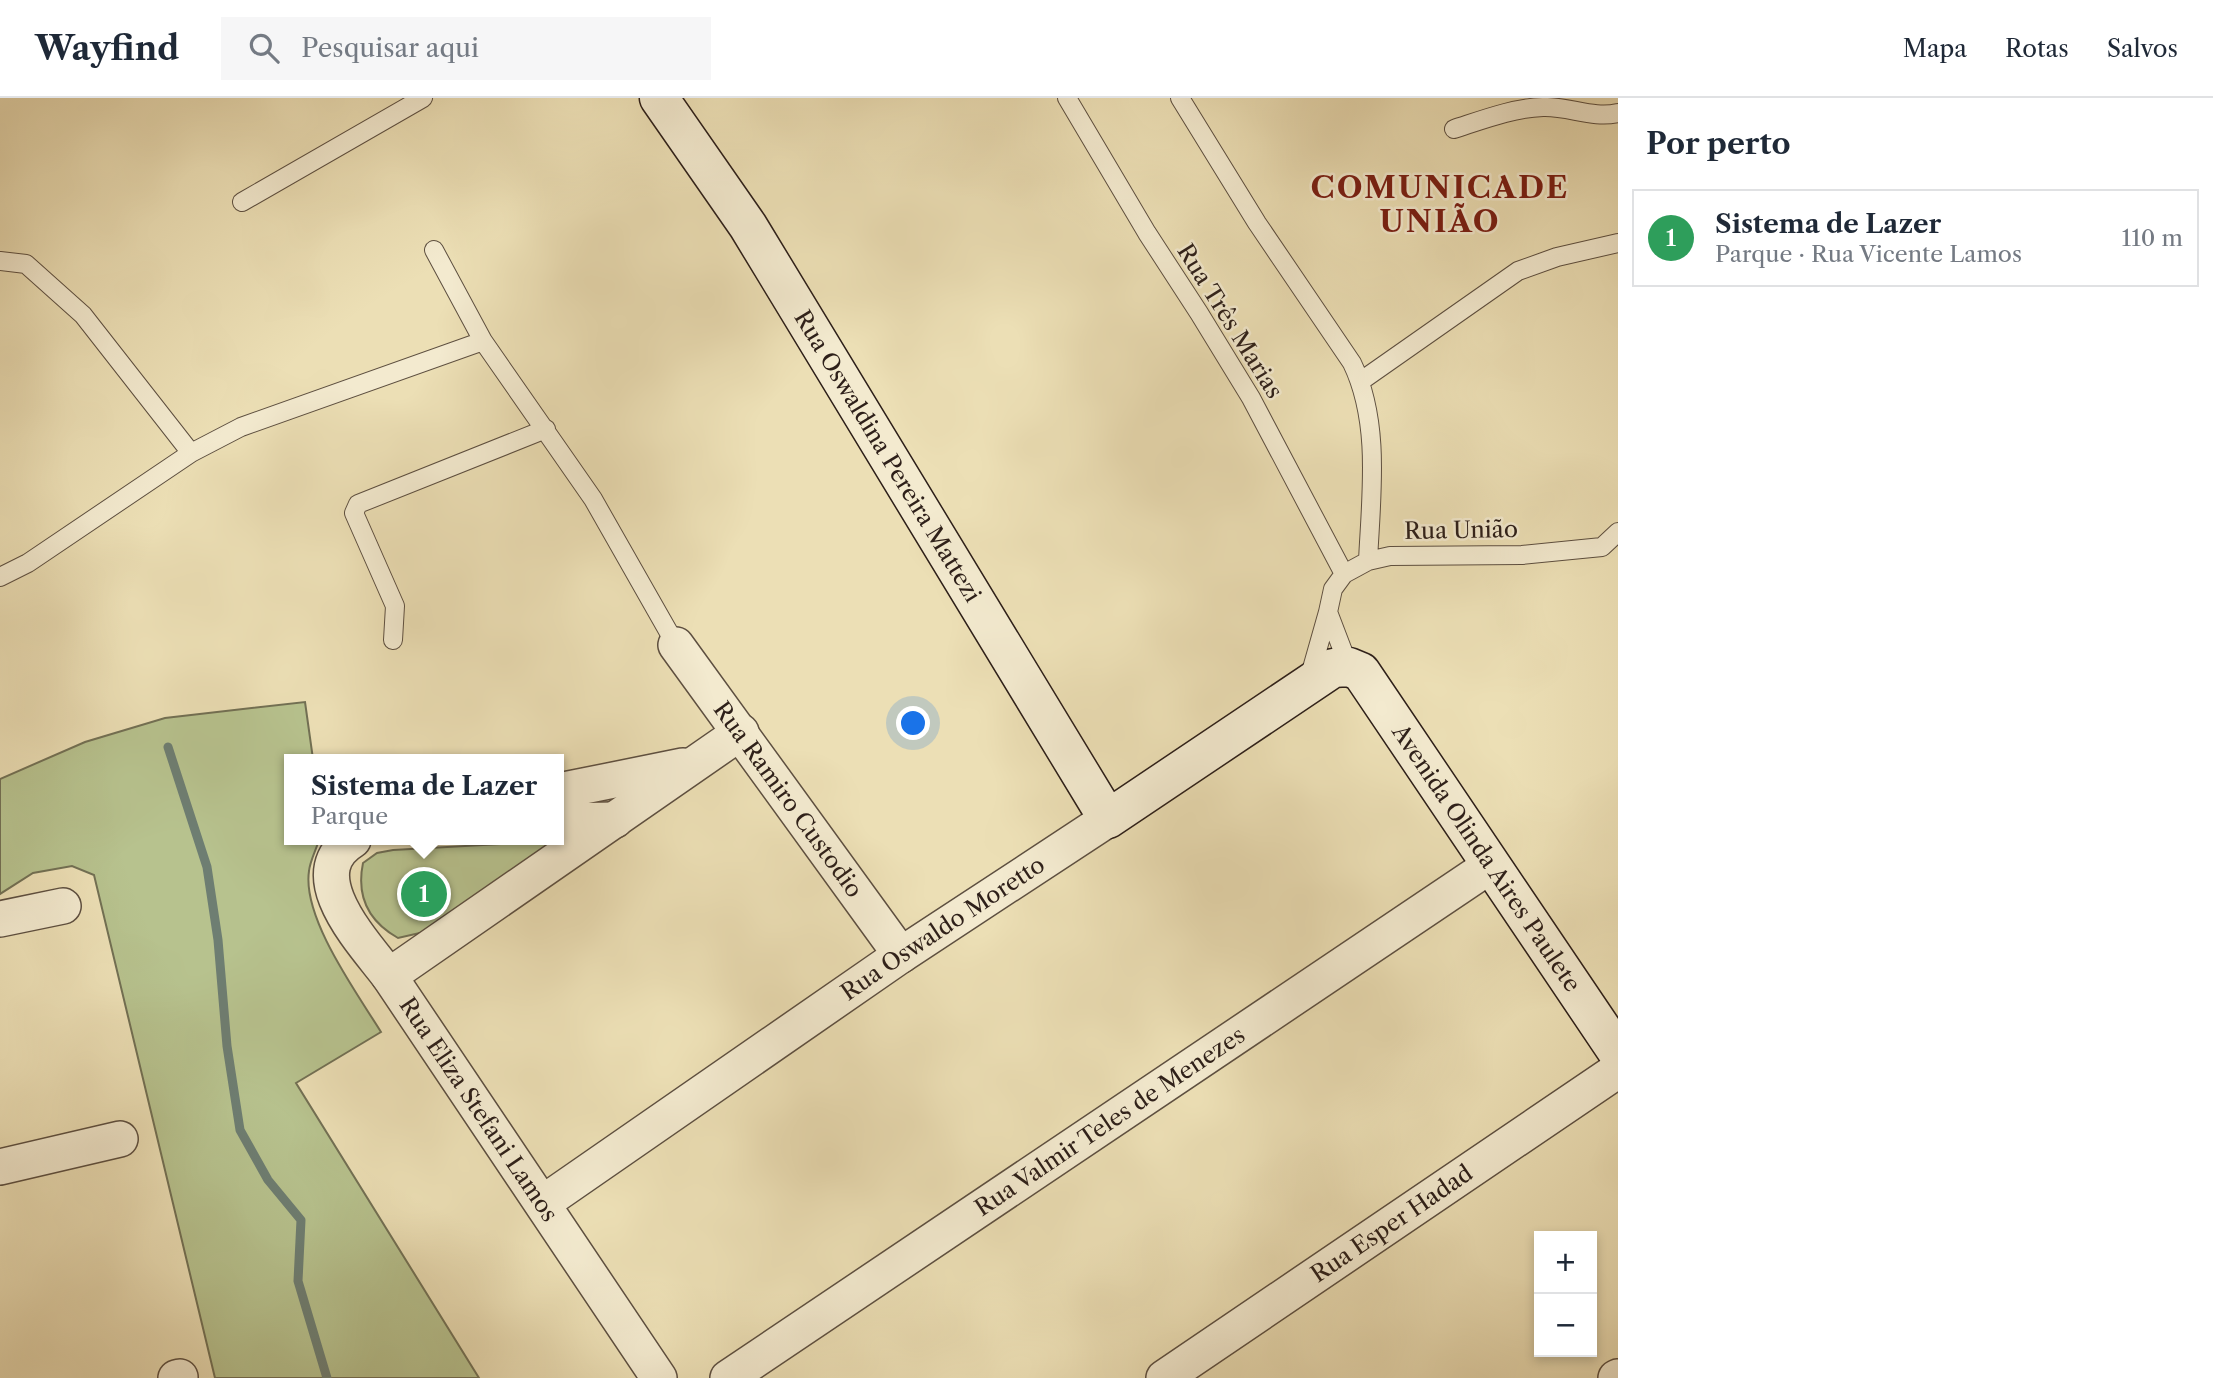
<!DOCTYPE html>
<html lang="pt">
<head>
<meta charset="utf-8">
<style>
	body { margin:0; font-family:"Libre Caslon Text",serif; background:#f6f6f7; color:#1f2937 }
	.controls { position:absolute; right:21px; bottom:21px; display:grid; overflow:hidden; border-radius:0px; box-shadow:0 4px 10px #0003 }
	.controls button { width:63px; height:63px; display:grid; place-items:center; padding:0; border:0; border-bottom:2px solid #e0e1e3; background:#fff; color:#1f2937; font:35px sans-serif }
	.you { position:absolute; left:914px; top:626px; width:24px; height:24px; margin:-18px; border:5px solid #fff; border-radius:50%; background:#1a73e8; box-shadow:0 0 0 10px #1a73e833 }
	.badge { display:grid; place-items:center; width:46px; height:46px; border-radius:50%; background:#8f2418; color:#fff; font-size:23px; font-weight:700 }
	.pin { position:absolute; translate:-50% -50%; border:4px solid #fff; box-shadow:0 2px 7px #0006 }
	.popup { position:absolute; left:284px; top:656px; width:280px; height:91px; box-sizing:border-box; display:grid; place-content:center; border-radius:0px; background:#fff; filter:drop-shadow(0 2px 5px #0005); font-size:23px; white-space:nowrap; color:#747a83 }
	.popup b { font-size:26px; color:#1f2937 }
	.popup::after { content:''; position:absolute; left:50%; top:100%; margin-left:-14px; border:14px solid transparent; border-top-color:#fff }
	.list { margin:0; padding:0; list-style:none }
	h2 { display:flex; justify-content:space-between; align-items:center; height:91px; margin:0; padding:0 28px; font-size:30px }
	h2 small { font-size:23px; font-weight:400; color:#747a83 }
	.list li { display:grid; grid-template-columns:46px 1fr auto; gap:21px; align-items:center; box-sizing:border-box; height:98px; margin:0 14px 14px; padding:0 14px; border:2px solid #e0e1e3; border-radius:0px }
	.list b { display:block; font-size:26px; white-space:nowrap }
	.list p { margin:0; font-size:23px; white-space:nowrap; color:#747a83 }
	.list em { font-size:23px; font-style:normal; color:#747a83 }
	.icon { flex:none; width:38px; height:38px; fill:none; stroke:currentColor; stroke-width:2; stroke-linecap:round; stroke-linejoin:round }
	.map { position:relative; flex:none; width:1618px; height:1280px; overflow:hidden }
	header { display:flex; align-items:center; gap:42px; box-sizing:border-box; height:98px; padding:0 35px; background:#fff; border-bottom:2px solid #e0e1e3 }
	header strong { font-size:33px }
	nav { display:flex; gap:38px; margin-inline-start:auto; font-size:24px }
	.search { width:490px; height:63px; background:#f6f6f7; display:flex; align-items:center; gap:18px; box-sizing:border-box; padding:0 24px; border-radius:0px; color:#747a83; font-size:26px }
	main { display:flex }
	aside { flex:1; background:#fff }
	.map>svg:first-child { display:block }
	.green { fill:#b7c28e; stroke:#727054; stroke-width:2 }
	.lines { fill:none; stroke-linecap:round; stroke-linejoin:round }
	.stream { stroke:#6e7e72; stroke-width:9 }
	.lane-casing { stroke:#5d4f40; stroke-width:20 }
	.street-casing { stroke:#5d4f40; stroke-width:38 }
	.secondary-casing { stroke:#2d1f19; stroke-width:41 }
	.lane { stroke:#f3eacf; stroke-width:18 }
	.street { stroke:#f3eacf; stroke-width:35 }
	.secondary { stroke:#f3eacf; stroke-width:38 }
	.labels { text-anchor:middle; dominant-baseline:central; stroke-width:5; stroke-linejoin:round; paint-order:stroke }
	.street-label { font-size:23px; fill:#2d1f19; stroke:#f3eacf }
	.district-label { font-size:30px; font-weight:bold; letter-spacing:2px; fill:#7a1f14; stroke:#f3eacf }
</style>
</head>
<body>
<header>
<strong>Wayfind</strong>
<div class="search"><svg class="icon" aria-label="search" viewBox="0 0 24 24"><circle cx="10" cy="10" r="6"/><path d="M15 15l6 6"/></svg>Pesquisar aqui</div>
<nav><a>Mapa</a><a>Rotas</a><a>Salvos</a></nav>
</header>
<main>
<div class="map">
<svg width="1618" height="1280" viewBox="0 0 1618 1280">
	<rect width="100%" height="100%" fill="#ecdfb5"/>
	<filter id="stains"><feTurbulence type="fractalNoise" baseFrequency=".00286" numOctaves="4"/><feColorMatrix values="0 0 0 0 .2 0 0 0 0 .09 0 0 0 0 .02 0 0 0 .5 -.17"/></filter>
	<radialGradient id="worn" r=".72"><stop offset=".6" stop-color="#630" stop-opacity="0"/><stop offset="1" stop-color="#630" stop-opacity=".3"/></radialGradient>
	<path class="green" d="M 305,604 L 313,661 L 289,661 L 289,742 L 319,742 C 316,752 310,763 309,773 C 302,820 357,895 381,934 L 296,985 L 479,1280 L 215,1280 L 94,777 L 72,768 L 33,775 L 0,796 L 0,681 L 85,644 L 165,620 Z
		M 558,743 L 424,834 L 398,840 C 368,823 356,799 363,765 L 377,755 L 393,752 Z"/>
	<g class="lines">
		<path class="stream" d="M 168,649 L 207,769 L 218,842 L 227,948 L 240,1032 L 268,1082 L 301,1122 L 298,1183 L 327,1280"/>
		<g class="lane-casing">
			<path id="lane" d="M 1067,0 L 1147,135 L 1199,215 L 1251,300 L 1344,476
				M 1180,0 L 1257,125 L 1352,265 C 1381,325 1371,398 1368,463
				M 1454,31 C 1482,22 1513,10 1543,9 C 1569,8 1593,21 1618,15
				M 242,104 L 423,0
				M 434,152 L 483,243
				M 0,163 L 26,166 L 83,217 L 191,355
				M 1361,283 L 1518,173 L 1557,159 L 1618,145
				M 0,479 L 28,465 L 191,355 L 241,329 L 483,243 L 593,401 L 676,547
				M 393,542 L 395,508 L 354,415 L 358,406 L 546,331
				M 1349,569 L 1328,514 L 1333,491 L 1344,476 L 1368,463 L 1390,458 L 1522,457 L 1602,449 L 1618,434
				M 1309,581 L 1328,514"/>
		</g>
		<g class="street-casing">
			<g id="street">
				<path id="s1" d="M 676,547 L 901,857"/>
				<path d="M 559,693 L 683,668"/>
				<path d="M 559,723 L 615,722"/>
				<path id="s2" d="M 353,742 C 297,776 365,846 389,878 L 659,1280"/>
				<path d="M 0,821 L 63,808"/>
				<path d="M 389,878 L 741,634"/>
				<path d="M 0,1069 L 120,1041"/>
				<path id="s3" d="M 543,1105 L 901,857 L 1108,721"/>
				<path d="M 176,1280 L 180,1279"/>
				<path id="s4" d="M 728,1280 L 1491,767"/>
				<path id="s5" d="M 1164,1280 L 1618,972"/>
				<path d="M 1616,1280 L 1618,1279"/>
			</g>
		</g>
		<g class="secondary-casing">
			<g id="secondary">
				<path id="s6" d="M 659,0 L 748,128 L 1108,721 L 1333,570 L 1349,569 L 1361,574 L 1618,955"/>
			</g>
		</g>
		<use href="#lane" class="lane"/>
		<use href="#street" class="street"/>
		<use href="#secondary" class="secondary"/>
	</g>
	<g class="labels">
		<g class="street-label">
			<text transform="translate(1230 223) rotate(58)">Rua Três Marias</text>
			<text stroke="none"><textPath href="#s6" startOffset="425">Rua Oswaldina Pereira Mattezi</textPath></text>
			<text transform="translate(1461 432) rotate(-1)">Rua União</text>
			<text stroke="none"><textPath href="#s1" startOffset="191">Rua Ramiro Custodio</textPath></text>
			<text stroke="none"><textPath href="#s6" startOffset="1374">Avenida Olinda Aires Paulete</textPath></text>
			<text stroke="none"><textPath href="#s3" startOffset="485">Rua Oswaldo Moretto</textPath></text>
			<text stroke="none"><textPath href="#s2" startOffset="322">Rua Eliza Stefani Lamos</textPath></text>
			<text stroke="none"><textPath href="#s4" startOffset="460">Rua Valmir Teles de Menezes</textPath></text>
			<text stroke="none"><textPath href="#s5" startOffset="275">Rua Esper Hadad</textPath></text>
		</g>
		<g class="district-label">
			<text x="1440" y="89">COMUNICADE<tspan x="1440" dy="34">UNIÃO</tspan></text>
		</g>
	</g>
	<rect width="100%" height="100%" filter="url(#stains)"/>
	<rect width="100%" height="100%" fill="url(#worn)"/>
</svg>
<div class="controls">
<button>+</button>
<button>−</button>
</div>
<div class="you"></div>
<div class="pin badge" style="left:424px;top:796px;background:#2e9e5b">1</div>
<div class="popup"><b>Sistema de Lazer</b>Parque</div>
</div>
<aside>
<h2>Por perto<small></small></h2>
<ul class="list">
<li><span class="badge" style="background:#2e9e5b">1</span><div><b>Sistema de Lazer</b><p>Parque · Rua Vicente Lamos</p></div><em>110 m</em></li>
</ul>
</aside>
</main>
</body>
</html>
